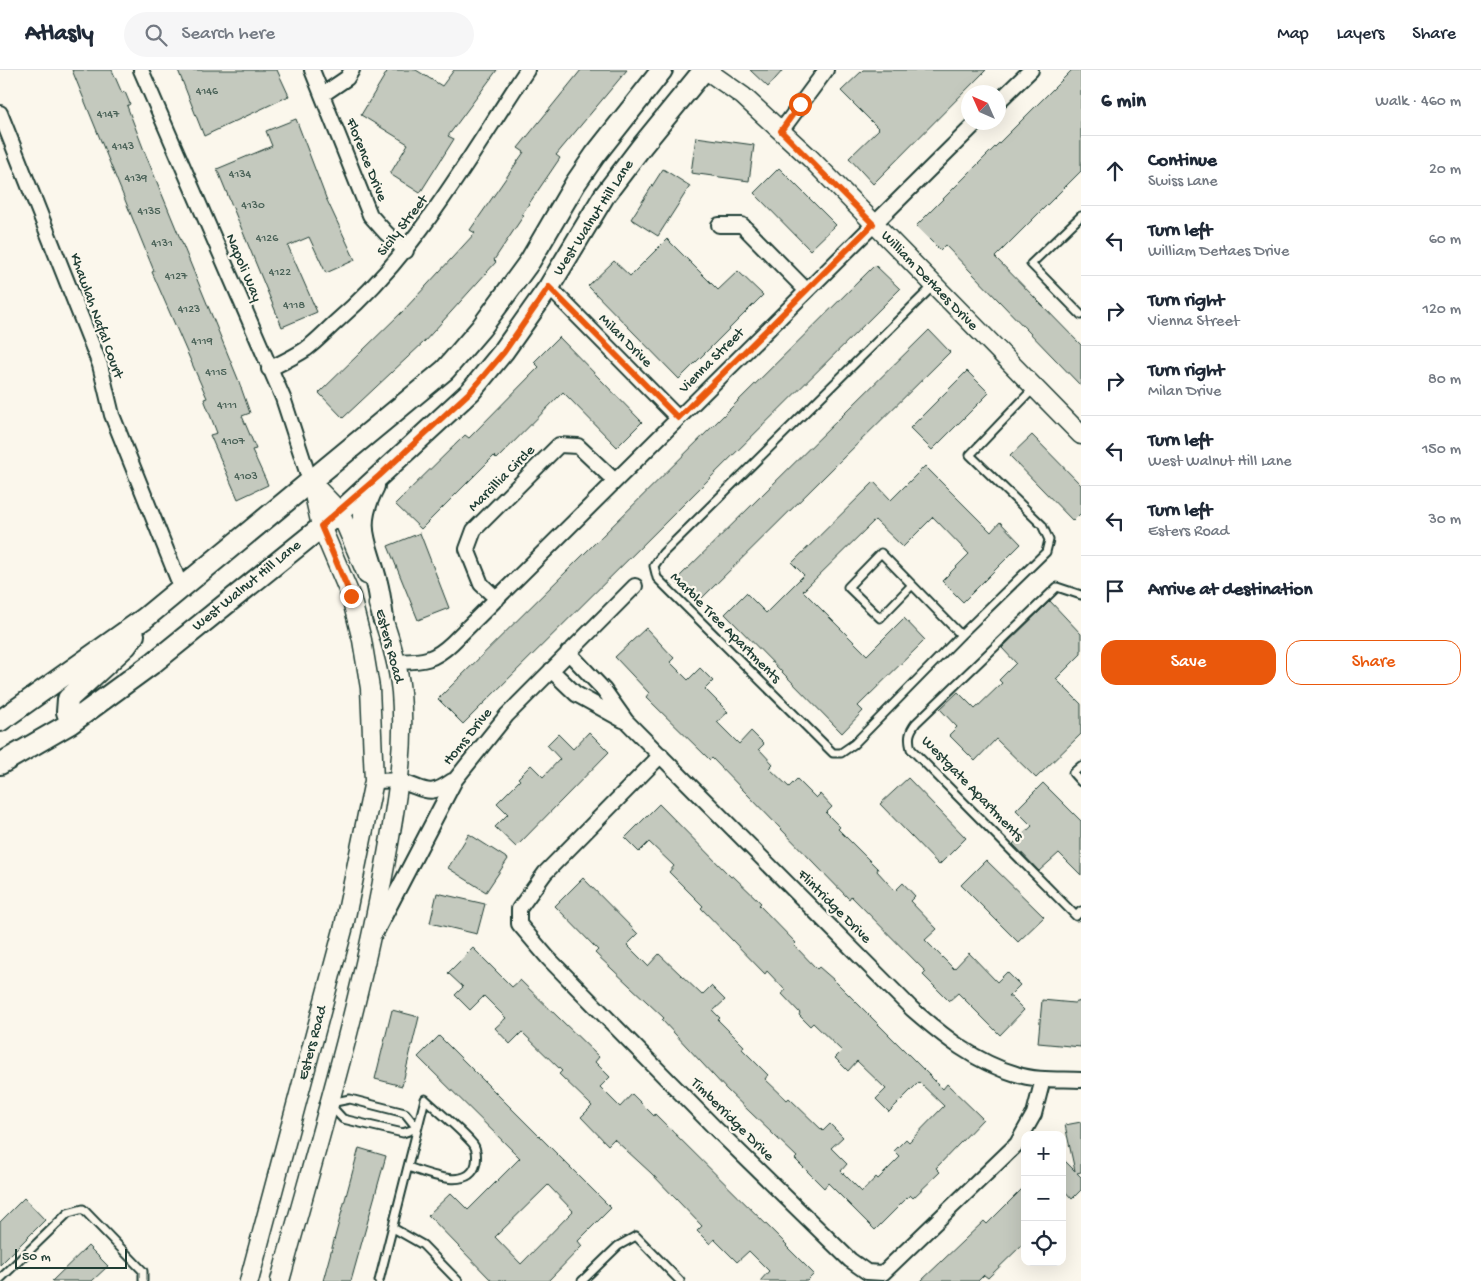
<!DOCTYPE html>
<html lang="en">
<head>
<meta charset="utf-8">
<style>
	body { margin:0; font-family:"Gochi Hand",sans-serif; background:#f6f6f7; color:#1f2937 }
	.controls { position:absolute; right:15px; bottom:15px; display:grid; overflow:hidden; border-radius:10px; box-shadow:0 5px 20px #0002 }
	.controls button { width:45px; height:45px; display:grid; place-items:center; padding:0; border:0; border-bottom:1px solid #e0e1e3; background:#fff; color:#1f2937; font:25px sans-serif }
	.compass { position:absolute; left:961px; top:15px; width:45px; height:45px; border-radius:50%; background:#fff; box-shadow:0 5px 20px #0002; rotate:315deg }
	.scale { position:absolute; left:15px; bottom:12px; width:112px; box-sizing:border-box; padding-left:5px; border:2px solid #1f3d34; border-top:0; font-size:14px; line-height:18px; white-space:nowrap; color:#1f3d34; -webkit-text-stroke:4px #fbf7ec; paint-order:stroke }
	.stop { position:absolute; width:15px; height:15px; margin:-11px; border:4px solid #ea580c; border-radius:50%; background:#fff }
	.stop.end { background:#ea580c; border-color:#fff; box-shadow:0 1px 5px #0008 }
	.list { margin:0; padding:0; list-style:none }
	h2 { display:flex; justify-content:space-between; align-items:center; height:65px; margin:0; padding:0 20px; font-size:21px }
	h2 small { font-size:16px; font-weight:400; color:#747a83 }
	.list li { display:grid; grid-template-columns:32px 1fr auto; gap:15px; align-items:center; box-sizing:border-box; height:70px; padding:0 20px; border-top:1px solid #e0e1e3 }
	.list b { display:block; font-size:19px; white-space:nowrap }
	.list p { margin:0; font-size:16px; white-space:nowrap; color:#747a83 }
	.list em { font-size:16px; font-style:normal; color:#747a83 }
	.actions { display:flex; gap:10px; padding:15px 20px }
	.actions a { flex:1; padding:11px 0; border:1px solid #ea580c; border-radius:15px; text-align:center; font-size:18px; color:#ea580c }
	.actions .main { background:#ea580c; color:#fff }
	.icon { flex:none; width:28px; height:28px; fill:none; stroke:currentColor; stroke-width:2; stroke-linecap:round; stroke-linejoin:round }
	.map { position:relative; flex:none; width:1081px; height:1211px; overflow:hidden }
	header { display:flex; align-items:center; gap:30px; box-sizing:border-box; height:70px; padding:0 25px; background:#fff; border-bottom:1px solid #e0e1e3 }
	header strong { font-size:24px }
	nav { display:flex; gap:28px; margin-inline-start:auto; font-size:18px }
	.search { width:350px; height:45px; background:#f6f6f7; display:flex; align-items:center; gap:12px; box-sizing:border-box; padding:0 18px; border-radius:28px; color:#747a83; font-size:19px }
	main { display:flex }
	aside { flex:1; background:#fff }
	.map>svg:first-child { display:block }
	.building { fill:#c4c9be; stroke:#1f3d34; fill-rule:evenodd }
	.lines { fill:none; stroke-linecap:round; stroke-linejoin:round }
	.service-casing { stroke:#1f3d34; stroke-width:11 }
	.minor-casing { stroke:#1f3d34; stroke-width:18 }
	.tertiary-casing { stroke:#1f3d34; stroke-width:21 }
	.secondary-casing { stroke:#1f3d34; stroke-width:24 }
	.service { stroke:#fbf7ec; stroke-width:7 }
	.minor { stroke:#fbf7ec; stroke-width:14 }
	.tertiary { stroke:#fbf7ec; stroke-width:18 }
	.secondary { stroke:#fbf7ec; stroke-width:20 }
	.route { stroke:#ea580c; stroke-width:6 }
	.labels { text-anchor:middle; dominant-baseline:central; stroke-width:4.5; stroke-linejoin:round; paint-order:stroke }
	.number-label { font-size:12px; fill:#486056 }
	.street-label { font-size:15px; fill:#1f3d34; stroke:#fbf7ec }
</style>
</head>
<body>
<header>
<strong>Atlasly</strong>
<div class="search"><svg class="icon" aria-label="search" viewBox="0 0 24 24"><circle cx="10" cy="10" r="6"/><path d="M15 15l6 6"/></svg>Search here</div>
<nav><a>Map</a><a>Layers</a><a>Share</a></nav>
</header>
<main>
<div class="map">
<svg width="1081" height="1211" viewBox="0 0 1081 1211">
	<rect width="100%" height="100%" fill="#fbf7ec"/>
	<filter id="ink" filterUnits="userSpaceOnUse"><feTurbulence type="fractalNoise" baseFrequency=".02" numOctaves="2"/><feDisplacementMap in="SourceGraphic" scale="10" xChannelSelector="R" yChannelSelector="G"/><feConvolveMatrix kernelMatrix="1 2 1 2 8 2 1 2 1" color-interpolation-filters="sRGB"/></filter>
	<g filter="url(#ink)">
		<path class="building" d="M 72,0 L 112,0 L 122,23 L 125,22 L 130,34 L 127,36 L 145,83 L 238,309 L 250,343 L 242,346 L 256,379 L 252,380 L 268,415 L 238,429 L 210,365 L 217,363 L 204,329 L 207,328 L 152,202 L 154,201 Z
			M 178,0 L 277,0 L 289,26 L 204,66 Z
			M 388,0 L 416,0 L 442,16 L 454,0 L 497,0 L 448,66 L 454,69 L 420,123 L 390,104 L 408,74 L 361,45 Z
			M 581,0 L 627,0 L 556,85 L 560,88 L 522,144 L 524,145 L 494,190 L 496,192 L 424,272 L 343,348 L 319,323 L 404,240 L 475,163 L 470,160 L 524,82 L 518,78 Z
			M 750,0 L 783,0 L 768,17 Z
			M 863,0 L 986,0 L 873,114 L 849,88 L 879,59 L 841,21 Z
			M 1072,0 L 1081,0 L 1081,101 L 995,187 L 1081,275 L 1081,316 L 945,175 L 940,180 L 916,156 Z
			M 296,49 L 326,128 L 355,190 L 326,203 L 309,167 L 288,176 L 317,242 L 282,257 L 217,99 L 272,76 L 266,61 Z
			M 696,67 L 754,75 L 749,111 L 691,103 Z
			M 779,98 L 836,155 L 810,180 L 754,123 Z
			M 663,99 L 690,116 L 658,166 L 631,149 Z
			M 667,169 L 718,220 L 738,201 L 763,225 L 679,309 L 588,216 L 614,191 L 630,206 Z
			M 875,195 L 900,219 L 463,654 L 438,629 Z
			M 929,260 L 950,282 L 697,533 L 675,511 Z
			M 559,267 L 642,352 L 617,377 L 563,322 L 497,389 L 494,386 L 421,459 L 395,434 L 465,365 L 469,368 L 539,297 L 534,292 Z
			M 967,301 L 989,323 L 932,380 L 910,358 Z
			M 1032,365 L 1081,415 L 1081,443 L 1073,451 L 1010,386 Z
			M 925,396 L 991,462 L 1000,452 L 1021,474 L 963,532 L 942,511 L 969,484 L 933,447 L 903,477 L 875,450 L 803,521 L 867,585 L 904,548 L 925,570 L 858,636 L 863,641 L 842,663 L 725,544 L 746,523 L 766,543 L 804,505 L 792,493 L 874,412 L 891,430 Z
			M 420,463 L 449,538 L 418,550 L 388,476 Z
			M 1050,531 L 1081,564 L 1081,584 L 1056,609 L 1081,634 L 1081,664 L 1036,708 L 996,669 L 975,691 L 949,665 L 957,657 L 940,639 L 958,622 L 975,639 L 1002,613 L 999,610 L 1016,593 L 1002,578 Z
			M 646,558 L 674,588 L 670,592 L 688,610 L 700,598 L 713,611 L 705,619 L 728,642 L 717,652 L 739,674 L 751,661 L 764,674 L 759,679 L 773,694 L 769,698 L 789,717 L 797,709 L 816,728 L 820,724 L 832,737 L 826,743 L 840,757 L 838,759 L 878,799 L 877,801 L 895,821 L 903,813 L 915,826 L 910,831 L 937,859 L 925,870 L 954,899 L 969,883 L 997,912 L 1007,902 L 1020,915 L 1008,927 L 1011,927 L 1024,940 L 1000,965 L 958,923 L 949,931 L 923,905 L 926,902 L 851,826 L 849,829 L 712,688 L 710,690 L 646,627 L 649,623 L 615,587 Z
			M 589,662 L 609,682 L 516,777 L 495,757 L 508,744 L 497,733 L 520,710 L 518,708 L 531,695 L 543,707 L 560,689 L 547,675 L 558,664 L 573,679 Z
			M 908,708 L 966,768 L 939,795 L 880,734 Z
			M 1043,713 L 1081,751 L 1081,805 L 1059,783 L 1039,801 L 1013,774 L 1032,756 L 1016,740 Z
			M 659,734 L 731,807 L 733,806 L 761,833 L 759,835 L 796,873 L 794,875 L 817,899 L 819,897 L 834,910 L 943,1019 L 947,1014 L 983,1049 L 936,1098 L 940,1102 L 913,1128 L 910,1125 L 875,1160 L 828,1113 L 824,1118 L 795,1089 L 797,1087 L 727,1020 L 662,950 L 664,948 L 595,883 L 598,880 L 555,836 L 583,808 L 638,864 L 627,875 L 648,896 L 659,884 L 702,925 L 711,916 L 725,930 L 713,941 L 720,948 L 718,950 L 744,976 L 742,979 L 768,1005 L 765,1009 L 787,1030 L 789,1028 L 823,1061 L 830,1054 L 843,1067 L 831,1078 L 847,1094 L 841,1101 L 862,1122 L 876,1107 L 878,1109 L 900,1087 L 894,1081 L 906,1069 L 909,1072 L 944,1036 L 919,1012 L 889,1042 L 876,1029 L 886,1019 L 857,991 L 848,1001 L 835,988 L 842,981 L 813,953 L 810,956 L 799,945 L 800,943 L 782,924 L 785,920 L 767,901 L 765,904 L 701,838 L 703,836 L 669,802 L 674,796 L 649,772 L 639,782 L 625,768 Z
			M 469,764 L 508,789 L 486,822 L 448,798 Z
			M 986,790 L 1044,847 L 1018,872 L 961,815 Z
			M 437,823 L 485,834 L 477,864 L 430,853 Z
			M 473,878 L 512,917 L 520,910 L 599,987 L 595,992 L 610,1007 L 600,1017 L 620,1037 L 632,1024 L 654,1046 L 655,1044 L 787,1175 L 786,1176 L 814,1204 L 807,1211 L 760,1211 L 769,1201 L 749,1181 L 737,1192 L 714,1169 L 710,1174 L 697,1161 L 702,1156 L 651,1103 L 614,1069 L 608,1075 L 581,1047 L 592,1036 L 559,1004 L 562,1001 L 522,962 L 510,974 L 495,958 L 506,948 L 484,926 L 470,940 L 455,925 L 463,917 L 448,903 Z
			M 1042,930 L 1074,933 L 1081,931 L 1081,977 L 1038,973 Z
			M 392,940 L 419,947 L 402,1016 L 375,1009 Z
			M 439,966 L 611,1138 L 578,1171 L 582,1176 L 548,1211 L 492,1211 L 428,1145 L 451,1123 L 468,1140 L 520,1088 L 418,987 ZM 548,1115 L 573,1141 L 521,1194 L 495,1167 Z
			M 1081,1052 L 1081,1102 L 1077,1103 L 1081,1107 L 1081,1120 L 1072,1129 L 1062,1118 L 1062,1088 L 1075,1101 L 1065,1055 Z
			M 359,1078 L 386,1086 L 351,1211 L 323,1211 Z
			M 1025,1116 L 1025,1172 L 988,1208 L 984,1205 L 978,1211 L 921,1211 L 984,1151 L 987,1154 Z
			M 24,1128 L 45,1150 L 0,1195 L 0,1152 Z
			M 88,1176 L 108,1196 L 92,1211 L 52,1211 Z"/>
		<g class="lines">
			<g class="service-casing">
				<path id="service" d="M 1081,146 L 1031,194 L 1081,245
					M 933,216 L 663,483 L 654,496 L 657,508 L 833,683 L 841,683 L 854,674 L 961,565 L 1046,482 L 1049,470 L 1042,455 L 970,385 L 1034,318
					M 912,515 L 880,548 L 848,517 L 881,483 L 961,565
					M 1081,525 L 1057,517 L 916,653 C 909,662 908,668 911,679 L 1076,846 L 1081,841
					M 1081,696 L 1073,703 L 1081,712
					M 330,1033 L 350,1029 L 405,1043 L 417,1058
					M 331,1036 L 343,1049 L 403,1063 L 417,1058
					M 393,1158 L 423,1175 L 458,1211
					M 0,1209 L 68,1143 L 83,1139 L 143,1201 L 143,1211
					M 379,1211 L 425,1029 C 440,1043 459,1058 473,1074 C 477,1079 477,1086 476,1093 C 470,1122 425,1103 408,1097
					M 582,1211 L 618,1176 L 636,1166 L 680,1211"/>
			</g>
			<g class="minor-casing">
				<path id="minor" d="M 141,0 L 283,328 L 310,411
					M 312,0 L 370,145 L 386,163 L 406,181
					M 322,25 L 347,8 L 352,0
					M 998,32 L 1031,0
					M 0,43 L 100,295 L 112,345 L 181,517
					M 781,61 L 826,0
					M 719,155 L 742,155 L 806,220
					M 549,217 L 678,348
					M 269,299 C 281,293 294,287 306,279 C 317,271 327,260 337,251 C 418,181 468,88 527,0
					M 497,529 L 481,514 L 467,479 L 474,460 L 559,375 L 578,376 L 615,411
					M 568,582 L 604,620 L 626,651 L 912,939 C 943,966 975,992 1016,1004 C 1036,1011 1060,1009 1081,1010
					M 396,592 C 422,591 432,592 452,573 L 977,52
					M 551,600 L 576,624 L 623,650
					M 661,685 L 545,803 L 519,839 L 519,854 L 548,888 L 716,1059 L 850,1190 L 867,1202 L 883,1203 L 1017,1074 L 1034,1044 L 1043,1009
					M 374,711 C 383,711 394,709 402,712 C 426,719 428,728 452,711
					M 376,862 L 455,710 L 507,645 L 635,516"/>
			</g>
			<g class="tertiary-casing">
				<path id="tertiary" d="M 706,0 L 743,26 L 810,88 L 1081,365
					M 310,411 L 340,442 L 367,505
					M 249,1211 L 344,856 L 374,711 L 370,618 L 362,570 L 351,527 L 321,456 L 311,411
					M 280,1211 C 317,1075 359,940 384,801 C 395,741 406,683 401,622 C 398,592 388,563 378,534"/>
			</g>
			<g class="secondary-casing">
				<path id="secondary" d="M 374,416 C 352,458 367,472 377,513 C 380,524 381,536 383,548
					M 0,651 L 145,548 L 445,300 L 481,258 L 530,191 L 575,114 L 595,85 L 662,0
					M 71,653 L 67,642 L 68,629 L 126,576 L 134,565
					M 0,694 L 71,653 L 153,593 L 340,442 L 471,321 L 503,282 L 549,217 L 604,126 L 642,76 L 704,0"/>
			</g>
			<use href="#service" class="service"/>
			<use href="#minor" class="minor"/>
			<use href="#tertiary" class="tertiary"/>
			<use href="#secondary" class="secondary"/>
		</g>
	</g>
	<g class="lines" filter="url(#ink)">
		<path class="route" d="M 351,526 L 321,456 L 379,406 L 471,321 L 504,282 L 549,217 L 678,348 L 873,154 L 781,61 L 800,34"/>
	</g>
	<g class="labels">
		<g class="number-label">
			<text x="207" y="22">4146</text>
			<text x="108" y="45">4147</text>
			<text x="123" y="77">4143</text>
			<text x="240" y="105">4134</text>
			<text x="136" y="109">4139</text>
			<text x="253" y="136">4130</text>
			<text x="149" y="142">4135</text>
			<text x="267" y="169">4126</text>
			<text x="162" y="174">4131</text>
			<text x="280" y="203">4122</text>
			<text x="176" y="207">4127</text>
			<text x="294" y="236">4118</text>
			<text x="189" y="240">4123</text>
			<text x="202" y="272">4119</text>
			<text x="216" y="303">4115</text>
			<text x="227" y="336">4111</text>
			<text x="233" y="372">4107</text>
			<text x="246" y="407">4103</text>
		</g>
		<g class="street-label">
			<text transform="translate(366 90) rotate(68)">Florence Drive</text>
			<text transform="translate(594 148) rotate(-57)">West Walnut Hill Lane</text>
			<text transform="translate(403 156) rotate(-52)">Sicily Street</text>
			<text transform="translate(243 198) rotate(67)">Napoli Way</text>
			<text transform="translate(929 211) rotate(46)">William DeHaes Drive</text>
			<text transform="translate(96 246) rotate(70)">Khawlah Nafal Court</text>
			<text transform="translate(625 271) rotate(45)">Milan Drive</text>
			<text transform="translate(712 291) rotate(-45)">Vienna Street</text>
			<text transform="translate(502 409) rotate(-45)">Marcillia Circle</text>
			<text transform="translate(247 516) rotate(-39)">West Walnut Hill Lane</text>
			<text transform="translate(725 558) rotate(45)">Marble Tree Apartments</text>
			<text transform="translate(389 576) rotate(75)">Esters Road</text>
			<text transform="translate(468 667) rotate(-51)">Homs Drive</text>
			<text transform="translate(972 719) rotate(46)">Westgate Apartments</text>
			<text transform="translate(834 837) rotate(45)">Flintridge Drive</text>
			<text transform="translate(313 973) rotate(-75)">Esters Road</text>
			<text transform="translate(732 1050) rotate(45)">Timberridge Drive</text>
		</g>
	</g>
</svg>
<div class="controls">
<button>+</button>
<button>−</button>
<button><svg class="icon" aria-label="locate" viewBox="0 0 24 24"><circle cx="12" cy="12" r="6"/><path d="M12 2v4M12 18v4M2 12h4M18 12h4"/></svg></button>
</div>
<svg class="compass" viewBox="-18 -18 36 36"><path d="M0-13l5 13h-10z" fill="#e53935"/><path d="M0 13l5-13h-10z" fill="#747a83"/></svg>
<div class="scale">50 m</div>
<div class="stop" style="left:800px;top:34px"></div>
<div class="stop end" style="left:351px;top:526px"></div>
</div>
<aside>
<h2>6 min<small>Walk · 460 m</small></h2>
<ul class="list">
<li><svg class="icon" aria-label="ahead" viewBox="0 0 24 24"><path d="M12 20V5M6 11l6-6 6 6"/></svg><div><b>Continue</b><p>Swiss Lane</p></div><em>20 m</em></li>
<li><svg class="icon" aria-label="left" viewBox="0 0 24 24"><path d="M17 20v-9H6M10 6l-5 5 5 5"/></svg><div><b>Turn left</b><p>William DeHaes Drive</p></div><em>60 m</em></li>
<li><svg class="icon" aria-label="right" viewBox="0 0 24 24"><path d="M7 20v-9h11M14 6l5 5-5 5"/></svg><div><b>Turn right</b><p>Vienna Street</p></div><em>120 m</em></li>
<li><svg class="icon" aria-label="right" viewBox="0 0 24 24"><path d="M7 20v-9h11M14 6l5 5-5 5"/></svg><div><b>Turn right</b><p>Milan Drive</p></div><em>80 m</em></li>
<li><svg class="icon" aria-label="left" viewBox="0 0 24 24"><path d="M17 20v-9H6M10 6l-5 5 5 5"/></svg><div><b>Turn left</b><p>West Walnut Hill Lane</p></div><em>150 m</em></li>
<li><svg class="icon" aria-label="left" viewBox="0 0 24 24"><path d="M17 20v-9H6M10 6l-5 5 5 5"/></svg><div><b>Turn left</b><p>Esters Road</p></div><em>30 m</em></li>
<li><svg class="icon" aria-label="arrive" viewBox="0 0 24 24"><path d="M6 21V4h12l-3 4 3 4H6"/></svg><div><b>Arrive at destination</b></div></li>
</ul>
<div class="actions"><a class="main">Save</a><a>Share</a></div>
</aside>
</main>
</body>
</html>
